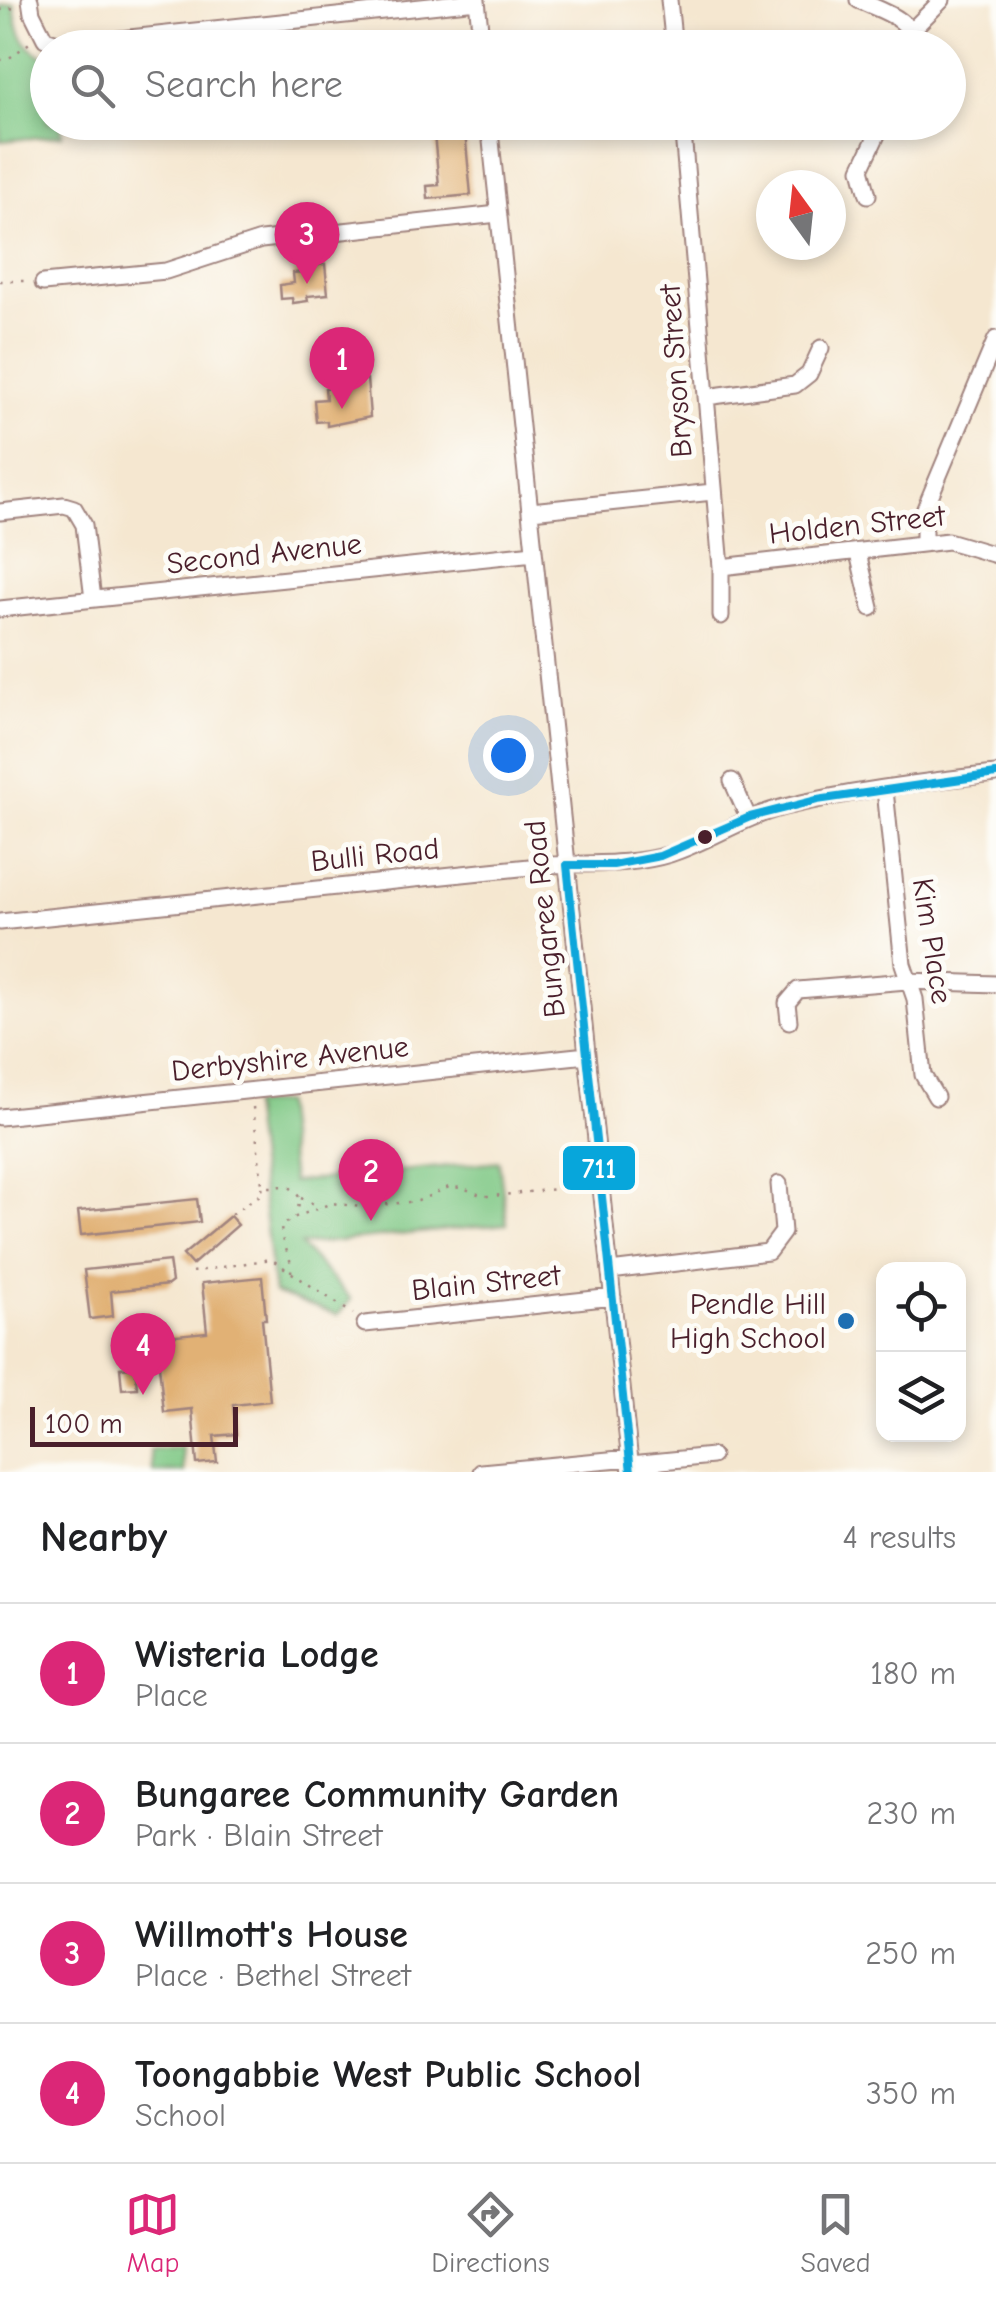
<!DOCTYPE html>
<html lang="en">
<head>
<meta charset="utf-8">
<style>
	body { margin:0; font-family:"Comic Neue",sans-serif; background:#f6f6f6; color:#202124 }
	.controls { position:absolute; right:30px; bottom:30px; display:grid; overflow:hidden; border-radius:20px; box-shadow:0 5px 15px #0003 }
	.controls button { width:90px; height:90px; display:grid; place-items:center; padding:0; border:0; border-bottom:2px solid #e0e0e0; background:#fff; color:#202124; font:50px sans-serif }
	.compass { position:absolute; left:756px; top:170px; width:90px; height:90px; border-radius:50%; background:#fff; box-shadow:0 5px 15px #0003; rotate:345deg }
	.scale { position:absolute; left:30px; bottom:25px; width:208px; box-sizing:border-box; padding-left:10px; border:5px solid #4a1f2b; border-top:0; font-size:28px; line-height:35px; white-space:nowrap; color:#4a1f2b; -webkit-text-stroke:8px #fdfcf7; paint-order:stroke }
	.you { position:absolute; left:508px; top:755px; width:35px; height:35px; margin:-25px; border:8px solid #fff; border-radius:50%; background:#1a73e8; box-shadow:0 0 0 15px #1a73e833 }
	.badge { display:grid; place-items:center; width:65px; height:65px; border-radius:50%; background:#db2777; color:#fff; font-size:32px; font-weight:700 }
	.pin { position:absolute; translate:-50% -82px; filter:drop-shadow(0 2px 5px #0008) }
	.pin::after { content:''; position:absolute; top:52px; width:35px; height:30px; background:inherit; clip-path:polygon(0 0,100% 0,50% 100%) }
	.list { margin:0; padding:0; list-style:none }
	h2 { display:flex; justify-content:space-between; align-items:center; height:130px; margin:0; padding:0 40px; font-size:42px }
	h2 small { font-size:32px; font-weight:400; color:#757577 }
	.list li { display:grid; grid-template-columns:65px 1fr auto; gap:30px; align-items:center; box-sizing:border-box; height:140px; padding:0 40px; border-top:2px solid #e0e0e0 }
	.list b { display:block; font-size:38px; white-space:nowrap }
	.list p { margin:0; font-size:32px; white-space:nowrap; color:#757577 }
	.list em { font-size:32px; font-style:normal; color:#757577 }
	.icon { flex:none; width:55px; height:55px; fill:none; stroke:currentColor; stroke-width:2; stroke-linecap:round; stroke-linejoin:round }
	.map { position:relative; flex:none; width:996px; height:1472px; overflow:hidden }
	.search { position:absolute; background:#fff; box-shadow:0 5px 15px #0003; left:30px; right:30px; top:30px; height:110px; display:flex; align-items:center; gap:25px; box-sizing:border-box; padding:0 35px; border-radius:55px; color:#757577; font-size:38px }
	.sheet { height:690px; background:#fff }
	nav { display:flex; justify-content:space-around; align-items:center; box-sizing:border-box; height:140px; border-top:2px solid #e0e0e0; background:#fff; font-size:28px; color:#757577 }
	nav a { display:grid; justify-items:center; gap:5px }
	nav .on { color:#db2777 }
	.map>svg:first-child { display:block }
	.green { fill:#7fc885; stroke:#647458; stroke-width:2.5 }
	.building { fill:#e1b174 }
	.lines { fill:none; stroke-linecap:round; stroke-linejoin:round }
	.minor-casing { stroke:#a0837e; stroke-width:19 }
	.path { stroke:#a0837e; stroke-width:2.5; stroke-dasharray:2.5 8; stroke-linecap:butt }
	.minor { stroke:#fff; stroke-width:15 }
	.bus-1-casing { stroke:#fdfcf7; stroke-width:15 }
	.bus-1 { stroke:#07a6db; stroke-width:8 }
	.bus-dot { fill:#4a1f2b; stroke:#fdfcf7; stroke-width:4 }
	.poi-dot { fill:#1f6fb2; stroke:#fdfcf7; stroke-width:4 }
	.labels { text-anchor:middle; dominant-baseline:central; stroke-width:10; stroke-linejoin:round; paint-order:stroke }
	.street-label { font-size:30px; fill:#4a1f2b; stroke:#fdfcf7 }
	.poi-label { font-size:30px; fill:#4a1f2b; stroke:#fdfcf7; text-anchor:end }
	.line-badge { stroke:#fdfcf7; stroke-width:4 }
	.badge-label { font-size:28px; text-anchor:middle; font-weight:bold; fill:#fff }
</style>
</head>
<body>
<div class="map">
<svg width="996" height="1472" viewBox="0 0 996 1472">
	<rect width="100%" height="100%" fill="#fdfcf7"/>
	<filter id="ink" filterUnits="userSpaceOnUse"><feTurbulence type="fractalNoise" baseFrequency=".01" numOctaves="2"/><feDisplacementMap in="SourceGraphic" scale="20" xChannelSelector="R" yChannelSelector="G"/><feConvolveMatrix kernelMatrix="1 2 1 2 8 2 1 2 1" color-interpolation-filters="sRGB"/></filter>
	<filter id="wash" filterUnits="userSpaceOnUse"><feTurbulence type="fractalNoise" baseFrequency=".0048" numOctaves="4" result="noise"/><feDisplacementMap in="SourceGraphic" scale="40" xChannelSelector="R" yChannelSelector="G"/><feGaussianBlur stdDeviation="2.25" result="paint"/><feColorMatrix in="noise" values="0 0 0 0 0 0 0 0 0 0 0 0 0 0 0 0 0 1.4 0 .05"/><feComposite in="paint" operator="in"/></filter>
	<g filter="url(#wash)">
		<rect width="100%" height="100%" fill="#f5e7d0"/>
		<path class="green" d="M 14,4 C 17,30 22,48 47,58 L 48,122 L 61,123 L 62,135 L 0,141 L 0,6 Z
			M 283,1102 L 292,1182 L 499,1161 L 507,1224 L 300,1245 L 351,1299 L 338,1315 L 274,1293 L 251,1105 Z
			M 182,1447 L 184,1472 L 153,1472 L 150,1450 Z"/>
		<g id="blocks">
			<path class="building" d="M 464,122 L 471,195 L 428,199 L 427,186 L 439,185 L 433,124 Z
				M 325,264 L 328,294 L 307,296 L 308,301 L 293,303 L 292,298 L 281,299 L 280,285 L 294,283 L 293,273 L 303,272 L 303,267 Z
				M 367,379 L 370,417 L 327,426 L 327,421 L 316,422 L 314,400 L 326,399 L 325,388 L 335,387 L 335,382 Z
				M 197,1199 L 200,1222 L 81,1235 L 78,1211 Z
				M 230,1216 L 238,1225 L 192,1265 L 183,1255 Z
				M 169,1261 L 172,1282 L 168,1285 L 111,1291 L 113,1316 L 90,1319 L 84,1270 Z
				M 262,1277 L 266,1319 L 262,1319 L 270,1401 L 233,1405 L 236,1434 L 214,1436 L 217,1462 L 197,1464 L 192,1409 L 164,1412 L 156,1337 L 207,1332 L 202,1283 Z
				M 135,1367 L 137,1388 L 122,1389 L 120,1368 Z"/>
		</g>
	</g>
	<g filter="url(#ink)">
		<use href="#blocks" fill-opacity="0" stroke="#a0837e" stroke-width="2.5"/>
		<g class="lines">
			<g class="minor-casing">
				<path id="minor" d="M 30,0 L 32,13 L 45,39 L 64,45 L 477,1
					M 477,0 L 482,48
					M 669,0 L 674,48
					M 858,0 C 881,11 914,18 916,48
					M 912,30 L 942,0
					M 489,122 L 631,1472
					M 682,122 L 721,567 L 721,616
					M 868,195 L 861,169 L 883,122
					M 43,283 L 166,271 L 261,240 L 498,214
					M 706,397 L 795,385 L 809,374 L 821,348
					M 531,511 L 713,492
					M 0,512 L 64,505 L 74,508 L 84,525 L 93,599
					M 924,543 L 924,511 L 996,339
					M 858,553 L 871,608
					M 721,567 L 948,541 L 996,555
					M 0,609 L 534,553
					M 732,781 L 748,817
					M 885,790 L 903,964 L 915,999 L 923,1075 L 936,1097
					M 0,922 L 549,865 C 589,863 631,866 670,854 C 710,841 743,817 784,807 C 851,791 927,781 996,774
					M 789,1021 L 787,1003 L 798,990 L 907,981 L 996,984
					M 0,1117 L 587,1055
					M 610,1271 L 768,1252 L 783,1232 L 779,1184
					M 365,1324 L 613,1297
					M 631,1464 L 712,1456
					M 481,1472 L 630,1458"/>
			</g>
			<path class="path" d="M 0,10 L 15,8
				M 0,60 L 8,59 L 32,41
				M 0,281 L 28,281
				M 253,1107 L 262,1184
				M 301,1198 L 320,1207
				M 231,1214 L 263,1193 L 262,1186 C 278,1190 288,1179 299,1197 L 298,1215
				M 192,1272 L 271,1259 L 353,1314
				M 291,1272 C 293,1254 278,1243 282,1226 L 293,1218 L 332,1203 L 360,1207 L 418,1201 L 449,1187 L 463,1188 L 483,1196 L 493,1196 L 583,1186"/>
			<use href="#minor" class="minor"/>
			<g class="bus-1-casing">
				<path id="bus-1" d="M 567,865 L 631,1472
					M 567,865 L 613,865 L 660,856 L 750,817 L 817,800 L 996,774"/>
			</g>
			<use href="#bus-1" class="bus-1"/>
		</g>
	</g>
	<circle class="bus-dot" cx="705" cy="837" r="9"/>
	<circle class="poi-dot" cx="846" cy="1321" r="10"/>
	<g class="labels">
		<g class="street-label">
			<text transform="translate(676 371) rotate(-94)">Bryson Street</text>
			<text transform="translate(857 525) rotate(-6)">Holden Street</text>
			<text transform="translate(264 554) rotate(-6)">Second Avenue</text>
			<text transform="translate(375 855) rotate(-6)">Bulli Road</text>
			<text transform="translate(545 919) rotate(-96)">Bungaree Road</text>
			<text transform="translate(932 941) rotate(81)">Kim Place</text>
			<text transform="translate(290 1059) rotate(-6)">Derbyshire Avenue</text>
			<text transform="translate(486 1283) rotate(-6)">Blain Street</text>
		</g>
		<g class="poi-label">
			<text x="826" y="1304">Pendle Hill<tspan x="826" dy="34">High School</tspan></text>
		</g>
	</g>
	<rect class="line-badge" x="561" y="1144" width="76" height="48" rx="10" fill="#07a6db"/>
	<g class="badge-label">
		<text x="599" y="1178">711</text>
	</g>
</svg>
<div class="controls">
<button><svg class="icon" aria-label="locate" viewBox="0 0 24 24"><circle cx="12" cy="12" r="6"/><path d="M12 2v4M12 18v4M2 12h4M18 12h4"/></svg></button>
<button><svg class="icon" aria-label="layers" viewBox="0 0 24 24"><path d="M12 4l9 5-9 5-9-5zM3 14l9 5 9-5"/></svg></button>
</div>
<svg class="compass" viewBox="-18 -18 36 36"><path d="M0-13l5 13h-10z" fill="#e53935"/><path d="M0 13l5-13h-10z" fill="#757577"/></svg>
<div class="scale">100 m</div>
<div class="you"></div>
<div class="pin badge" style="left:342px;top:409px">1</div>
<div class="pin badge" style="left:371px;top:1221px">2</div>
<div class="pin badge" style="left:307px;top:284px">3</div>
<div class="pin badge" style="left:143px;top:1395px">4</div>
<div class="search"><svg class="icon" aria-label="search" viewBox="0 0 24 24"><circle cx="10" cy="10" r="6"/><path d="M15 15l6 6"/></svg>Search here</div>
</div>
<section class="sheet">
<h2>Nearby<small>4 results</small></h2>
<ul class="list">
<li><span class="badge">1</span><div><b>Wisteria Lodge</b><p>Place</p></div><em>180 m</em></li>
<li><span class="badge">2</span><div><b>Bungaree Community Garden</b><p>Park · Blain Street</p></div><em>230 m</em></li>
<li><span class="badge">3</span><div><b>Willmott's House</b><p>Place · Bethel Street</p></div><em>250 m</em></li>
<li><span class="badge">4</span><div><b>Toongabbie West Public School</b><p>School</p></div><em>350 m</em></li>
</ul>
</section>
<nav>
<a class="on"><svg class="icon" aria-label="map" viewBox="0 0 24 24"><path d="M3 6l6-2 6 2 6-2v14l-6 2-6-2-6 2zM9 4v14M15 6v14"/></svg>Map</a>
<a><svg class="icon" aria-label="directions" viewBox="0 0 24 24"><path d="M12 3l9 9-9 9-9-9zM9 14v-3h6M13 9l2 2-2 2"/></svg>Directions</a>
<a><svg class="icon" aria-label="saved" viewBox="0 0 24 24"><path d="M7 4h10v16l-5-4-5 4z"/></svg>Saved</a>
</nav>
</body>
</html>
